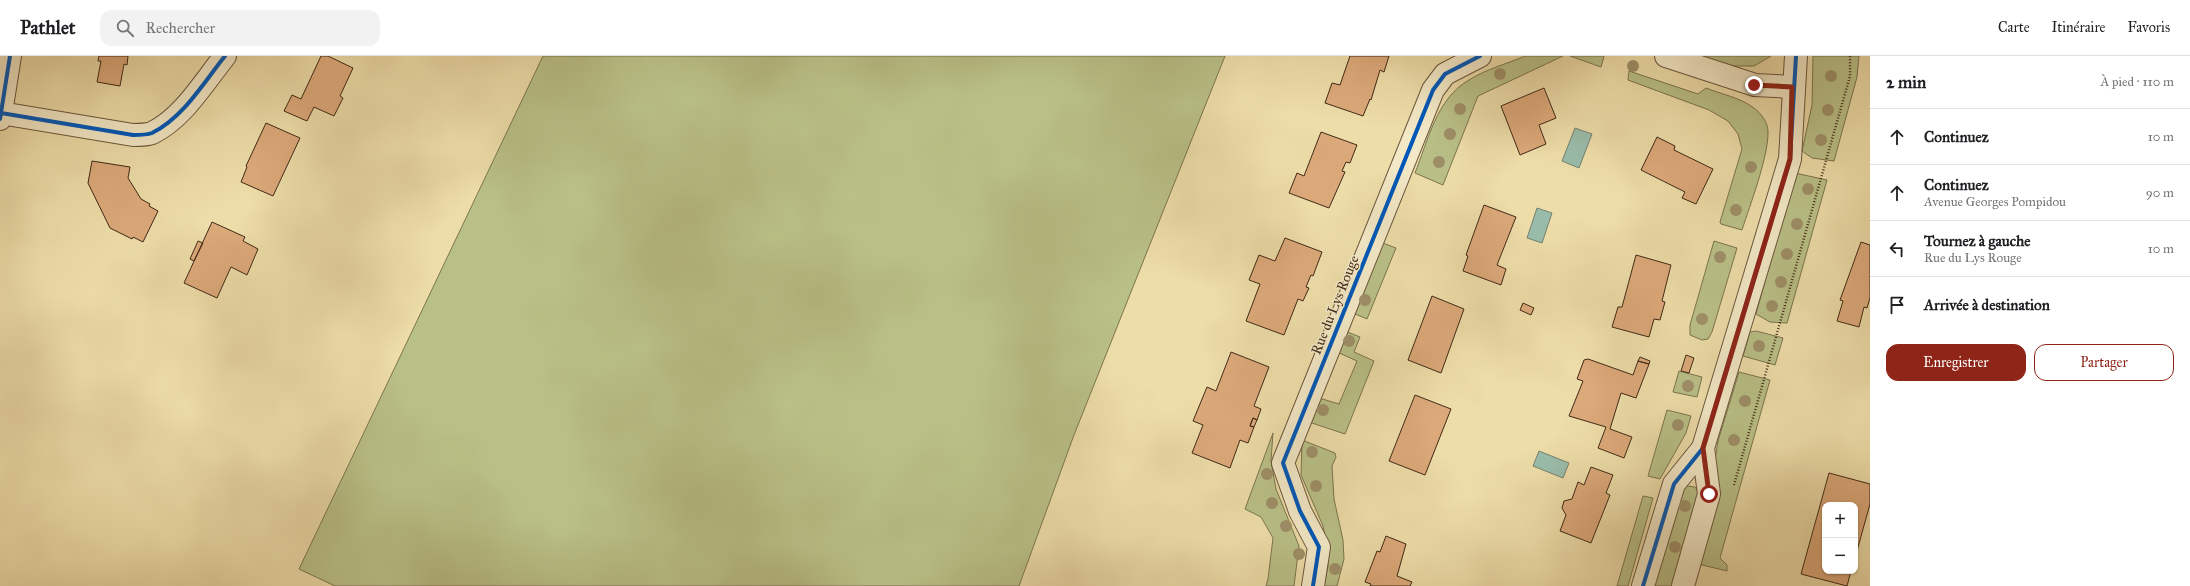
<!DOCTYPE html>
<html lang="fr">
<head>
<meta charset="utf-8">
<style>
	body { margin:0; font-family:"IM FELL Great Primer",serif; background:#f2f2f2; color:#202124 }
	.controls { position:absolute; right:12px; bottom:12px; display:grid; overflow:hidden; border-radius:8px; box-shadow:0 1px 3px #0004 }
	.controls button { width:36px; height:36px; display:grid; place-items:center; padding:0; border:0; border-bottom:1px solid #e0e0e0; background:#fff; color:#202124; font:20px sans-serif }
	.stop { position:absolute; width:12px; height:12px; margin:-9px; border:3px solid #8f2418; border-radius:50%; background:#fff }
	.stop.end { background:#8f2418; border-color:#fff; box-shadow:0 1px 4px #0008 }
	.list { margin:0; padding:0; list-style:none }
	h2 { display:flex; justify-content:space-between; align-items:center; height:52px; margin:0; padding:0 16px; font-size:17px }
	h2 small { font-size:13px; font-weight:400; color:#757577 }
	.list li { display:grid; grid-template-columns:26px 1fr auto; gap:12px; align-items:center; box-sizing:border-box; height:56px; padding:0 16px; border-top:1px solid #e0e0e0 }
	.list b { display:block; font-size:15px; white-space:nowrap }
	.list p { margin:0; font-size:13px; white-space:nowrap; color:#757577 }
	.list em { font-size:13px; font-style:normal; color:#757577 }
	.actions { display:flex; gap:8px; padding:12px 16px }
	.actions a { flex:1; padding:9px 0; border:1px solid #8f2418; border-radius:12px; text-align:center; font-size:14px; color:#8f2418 }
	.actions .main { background:#8f2418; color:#fff }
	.icon { flex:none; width:22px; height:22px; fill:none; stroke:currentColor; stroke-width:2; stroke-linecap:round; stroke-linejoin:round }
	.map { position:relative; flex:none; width:1870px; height:530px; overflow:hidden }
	header { display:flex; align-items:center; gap:24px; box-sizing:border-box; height:56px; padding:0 20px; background:#fff; border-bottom:1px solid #e0e0e0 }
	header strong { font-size:19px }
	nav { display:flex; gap:22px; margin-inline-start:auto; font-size:14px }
	.search { width:280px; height:36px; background:#f2f2f2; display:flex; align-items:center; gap:10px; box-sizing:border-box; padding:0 14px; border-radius:12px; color:#757577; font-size:15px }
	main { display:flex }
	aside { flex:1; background:#fff }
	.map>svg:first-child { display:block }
	.green { fill:#b9c087; stroke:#7c744e }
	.water { fill:#99bcaa; stroke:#75816f }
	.building { fill:#dca97a; stroke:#402916 }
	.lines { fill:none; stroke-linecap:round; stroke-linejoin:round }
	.minor-casing { stroke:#6b563b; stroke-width:24 }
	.path { stroke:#402916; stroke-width:2.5; stroke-dasharray:1 2; stroke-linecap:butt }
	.minor { stroke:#f3e9c7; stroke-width:22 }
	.cycleway-casing { stroke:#f3e9c7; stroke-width:6 }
	.cycleway { stroke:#0057b8; stroke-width:4 }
	.tree { fill:#9e8f68 }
	.route { stroke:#8f2418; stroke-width:5 }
	.labels { text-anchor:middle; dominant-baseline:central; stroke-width:3; stroke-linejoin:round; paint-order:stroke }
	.street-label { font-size:14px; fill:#402916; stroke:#f3e9c7 }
</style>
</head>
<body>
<header>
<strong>Pathlet</strong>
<div class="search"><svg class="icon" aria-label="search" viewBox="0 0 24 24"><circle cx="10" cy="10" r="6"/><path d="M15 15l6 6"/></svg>Rechercher</div>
<nav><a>Carte</a><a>Itinéraire</a><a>Favoris</a></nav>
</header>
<main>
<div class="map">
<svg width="1870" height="530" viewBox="0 0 1870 530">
	<rect width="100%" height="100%" fill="#eddda9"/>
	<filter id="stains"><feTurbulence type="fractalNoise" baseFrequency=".005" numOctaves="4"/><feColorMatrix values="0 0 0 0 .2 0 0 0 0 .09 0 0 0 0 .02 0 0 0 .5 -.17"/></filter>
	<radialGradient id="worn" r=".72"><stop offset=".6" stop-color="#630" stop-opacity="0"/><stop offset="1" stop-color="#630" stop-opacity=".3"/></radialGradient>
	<path class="green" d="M 543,0 L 1225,0 L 1074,379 L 1019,530 L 335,530 L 299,513 Z
		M 1525,0 L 1563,0 L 1478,40 L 1443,129 L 1415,117 C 1428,85 1436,43 1469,24 C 1486,13 1507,8 1525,0 Z
		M 1570,0 L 1604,0 L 1601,11 Z
		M 1702,0 L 1771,0 L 1754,10 L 1726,10 Z
		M 1813,0 L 1859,0 L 1857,21 L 1834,105 L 1812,102 L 1802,95 L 1812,49 Z
		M 1629,15 L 1698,38 L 1706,32 C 1721,38 1741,42 1754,52 C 1761,57 1768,67 1768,75 C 1769,99 1750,149 1742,174 L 1721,168 L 1720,166 L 1742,93 L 1738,78 L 1728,65 L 1709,54 L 1628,24 Z
		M 1795,117 L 1827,124 L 1787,267 L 1770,266 L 1756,258 Z
		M 1714,185 L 1737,192 L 1712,276 L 1708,283 L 1702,284 L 1690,279 L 1690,269 Z
		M 1380,186 L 1396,192 L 1367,263 L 1353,257 Z
		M 1345,275 L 1360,281 L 1354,296 L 1374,305 L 1345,378 L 1309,366 L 1319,342 L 1339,348 L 1357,305 L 1337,296 Z
		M 1756,275 L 1783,282 L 1775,309 L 1743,300 L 1750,276 Z
		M 1679,315 L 1702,321 L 1697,341 L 1673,336 Z
		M 1739,316 L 1770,324 L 1720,502 L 1727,509 L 1727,515 L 1698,508 L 1718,385 Z
		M 1667,354 L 1691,360 L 1686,377 L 1660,423 L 1648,420 Z
		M 1273,377 L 1271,405 L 1276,433 L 1299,490 L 1294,530 L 1266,530 L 1268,523 L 1273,482 L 1261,461 L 1245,453 Z
		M 1302,384 L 1335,397 L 1336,401 L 1332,410 L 1334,443 L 1343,484 L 1344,503 L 1337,530 L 1324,530 L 1328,510 L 1327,489 L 1323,470 L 1301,419 Z
		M 1687,430 L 1695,431 L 1700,439 L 1674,530 L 1653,530 L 1681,433 Z
		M 1643,440 L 1653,442 L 1628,530 L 1617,530 Z"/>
	<path class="water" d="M 1575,72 L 1592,78 L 1579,112 L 1562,105 Z
		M 1537,152 L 1552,157 L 1542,187 L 1527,182 Z
		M 1539,395 L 1569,407 L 1563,422 L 1533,410 Z"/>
	<path class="building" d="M 99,0 L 128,0 L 127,9 L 124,8 L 120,30 L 97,26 L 101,5 L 98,5 Z
		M 321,0 L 328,0 L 353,12 L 340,40 L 343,42 L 334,60 L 314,51 L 307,65 L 284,55 L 292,39 L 301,43 Z
		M 1350,0 L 1389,0 L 1384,16 L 1380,14 L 1371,44 L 1370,43 L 1363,60 L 1325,47 L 1332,27 L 1340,29 Z
		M 1544,32 L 1556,62 L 1539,69 L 1546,88 L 1520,99 L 1501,50 Z
		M 266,67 L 300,82 L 273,140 L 241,126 L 247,111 L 246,110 Z
		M 1321,76 L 1357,89 L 1350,107 L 1346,106 L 1342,115 L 1345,116 L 1329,152 L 1289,137 L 1297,117 L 1304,120 Z
		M 1657,81 L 1675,90 L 1674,94 L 1713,113 L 1696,148 L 1682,142 L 1685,136 L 1641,114 Z
		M 92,105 L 130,111 L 128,122 L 141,143 L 150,148 L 149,150 L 158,155 L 143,186 L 133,181 L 132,183 L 110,172 L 88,127 Z
		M 1484,149 L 1516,161 L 1497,209 L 1506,213 L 1501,229 L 1463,215 L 1468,200 L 1466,199 Z
		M 212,166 L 245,181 L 243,185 L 258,193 L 247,219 L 231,211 L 217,242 L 184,227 Z
		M 1285,182 L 1322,196 L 1313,220 L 1311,219 L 1306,231 L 1309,232 L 1303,245 L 1298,243 L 1284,279 L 1246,265 L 1260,228 L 1249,224 L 1259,199 L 1275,205 Z
		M 198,185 L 203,187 L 194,205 L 190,203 Z
		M 1861,186 L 1870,189 L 1870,242 L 1867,252 L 1864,251 L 1859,271 L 1837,265 L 1843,245 L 1840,244 Z
		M 1636,199 L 1671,209 L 1662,245 L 1665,246 L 1660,264 L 1654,263 L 1649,281 L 1612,271 L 1618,251 L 1622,251 Z
		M 1432,240 L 1464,253 L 1441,317 L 1408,304 Z
		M 1523,247 L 1534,252 L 1531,259 L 1520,254 Z
		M 1231,296 L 1269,311 L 1254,350 L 1261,353 L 1257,364 L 1253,362 L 1250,370 L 1254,371 L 1248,387 L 1240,384 L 1230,412 L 1192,397 L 1203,369 L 1193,365 L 1207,331 L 1216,335 Z
		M 1686,299 L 1694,302 L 1689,317 L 1681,315 Z
		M 1640,301 L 1650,305 L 1649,308 L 1638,305 Z
		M 1588,303 L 1633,319 L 1638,305 L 1649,308 L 1636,342 L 1621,337 L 1610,373 L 1632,381 L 1624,402 L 1598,392 L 1606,371 L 1569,360 L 1583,325 L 1577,323 L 1584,304 Z
		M 1415,339 L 1451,353 L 1425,419 L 1389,405 Z
		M 1253,362 L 1257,364 L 1254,371 L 1250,370 Z
		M 1591,411 L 1613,419 L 1606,437 L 1610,439 L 1591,487 L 1560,475 L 1566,459 L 1562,452 L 1564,445 L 1572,443 L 1578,426 L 1584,429 Z
		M 1829,417 L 1870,428 L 1870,448 L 1855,502 L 1855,449 L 1825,449 L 1825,515 L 1851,515 L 1847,530 L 1801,518 Z
		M 1386,480 L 1406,488 L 1397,520 L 1412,526 L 1410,530 L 1370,530 L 1371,528 L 1365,526 L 1377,495 L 1380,496 Z"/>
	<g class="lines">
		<g class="minor-casing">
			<path id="minor" d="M 1666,0 L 1755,29 L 1793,31
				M 1,57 L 133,79 C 139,79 147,79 152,77 C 183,62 204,26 225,0
				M 0,63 L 10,0
				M 1313,530 L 1319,491 L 1300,455 L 1283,407 L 1433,34 L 1445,18 L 1480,0
				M 1643,530 L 1674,428 L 1703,392 L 1790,103 L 1796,0
				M 1683,530 L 1709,438 L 1703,392"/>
		</g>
		<path class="path" d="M 1734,429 L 1850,20 L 1850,0"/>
		<use href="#minor" class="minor"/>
		<g class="cycleway-casing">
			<path id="cycleway" d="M 1,57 L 133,79 C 139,79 147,79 152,77 C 183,62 204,26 225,0
				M 0,63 L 10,0
				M 1313,530 L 1319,491 L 1300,455 L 1283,407 L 1433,34 L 1445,18 L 1480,0
				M 1643,530 L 1674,428 L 1703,392 L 1790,103 L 1796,0"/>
		</g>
		<use href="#cycleway" class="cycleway"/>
	</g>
	<g class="tree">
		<circle cx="1633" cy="10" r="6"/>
		<circle cx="1500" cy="18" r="6"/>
		<circle cx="1831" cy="20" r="6"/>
		<circle cx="1460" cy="53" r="6"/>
		<circle cx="1828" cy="54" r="6"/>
		<circle cx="1450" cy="78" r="6"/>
		<circle cx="1821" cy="84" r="6"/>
		<circle cx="1439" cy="106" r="6"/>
		<circle cx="1751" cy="111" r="6"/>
		<circle cx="1808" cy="133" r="6"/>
		<circle cx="1736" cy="154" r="6"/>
		<circle cx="1797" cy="168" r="6"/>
		<circle cx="1787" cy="198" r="6"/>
		<circle cx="1720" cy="201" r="6"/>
		<circle cx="1781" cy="226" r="6"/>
		<circle cx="1365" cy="244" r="6"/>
		<circle cx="1772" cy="250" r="6"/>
		<circle cx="1702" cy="263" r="6"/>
		<circle cx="1349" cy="285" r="6"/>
		<circle cx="1759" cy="290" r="6"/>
		<circle cx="1688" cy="330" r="6"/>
		<circle cx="1745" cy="345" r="6"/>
		<circle cx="1323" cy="354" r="6"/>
		<circle cx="1678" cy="369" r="6"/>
		<circle cx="1734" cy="384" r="6"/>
		<circle cx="1312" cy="396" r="6"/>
		<circle cx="1267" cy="418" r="6"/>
		<circle cx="1316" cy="430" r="6"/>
		<circle cx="1272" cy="447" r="6"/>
		<circle cx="1685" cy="450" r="6"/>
		<circle cx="1286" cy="470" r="6"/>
		<circle cx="1675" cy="491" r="6"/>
		<circle cx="1299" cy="498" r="6"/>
		<circle cx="1335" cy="513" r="6"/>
	</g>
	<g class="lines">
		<path class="route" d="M 1709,438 L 1703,392 L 1790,103 L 1792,31 L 1754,29"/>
	</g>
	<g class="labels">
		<g class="street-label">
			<text transform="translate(1335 249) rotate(-68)">Rue du Lys Rouge</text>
		</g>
	</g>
	<rect width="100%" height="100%" filter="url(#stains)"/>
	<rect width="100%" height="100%" fill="url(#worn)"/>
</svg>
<div class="controls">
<button>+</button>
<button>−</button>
</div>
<div class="stop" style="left:1709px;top:438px"></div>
<div class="stop end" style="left:1754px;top:29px"></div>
</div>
<aside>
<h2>2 min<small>À pied · 110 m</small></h2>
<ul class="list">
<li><svg class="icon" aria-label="ahead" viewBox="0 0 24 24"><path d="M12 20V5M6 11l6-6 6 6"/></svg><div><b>Continuez</b></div><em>10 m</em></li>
<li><svg class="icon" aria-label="ahead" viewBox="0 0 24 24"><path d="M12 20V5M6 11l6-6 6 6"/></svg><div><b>Continuez</b><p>Avenue Georges Pompidou</p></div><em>90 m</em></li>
<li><svg class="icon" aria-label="left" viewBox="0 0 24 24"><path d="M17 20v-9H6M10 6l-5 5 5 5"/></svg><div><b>Tournez à gauche</b><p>Rue du Lys Rouge</p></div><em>10 m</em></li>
<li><svg class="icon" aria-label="arrive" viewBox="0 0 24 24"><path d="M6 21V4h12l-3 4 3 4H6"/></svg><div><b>Arrivée à destination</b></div></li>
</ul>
<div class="actions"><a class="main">Enregistrer</a><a>Partager</a></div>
</aside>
</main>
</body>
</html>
